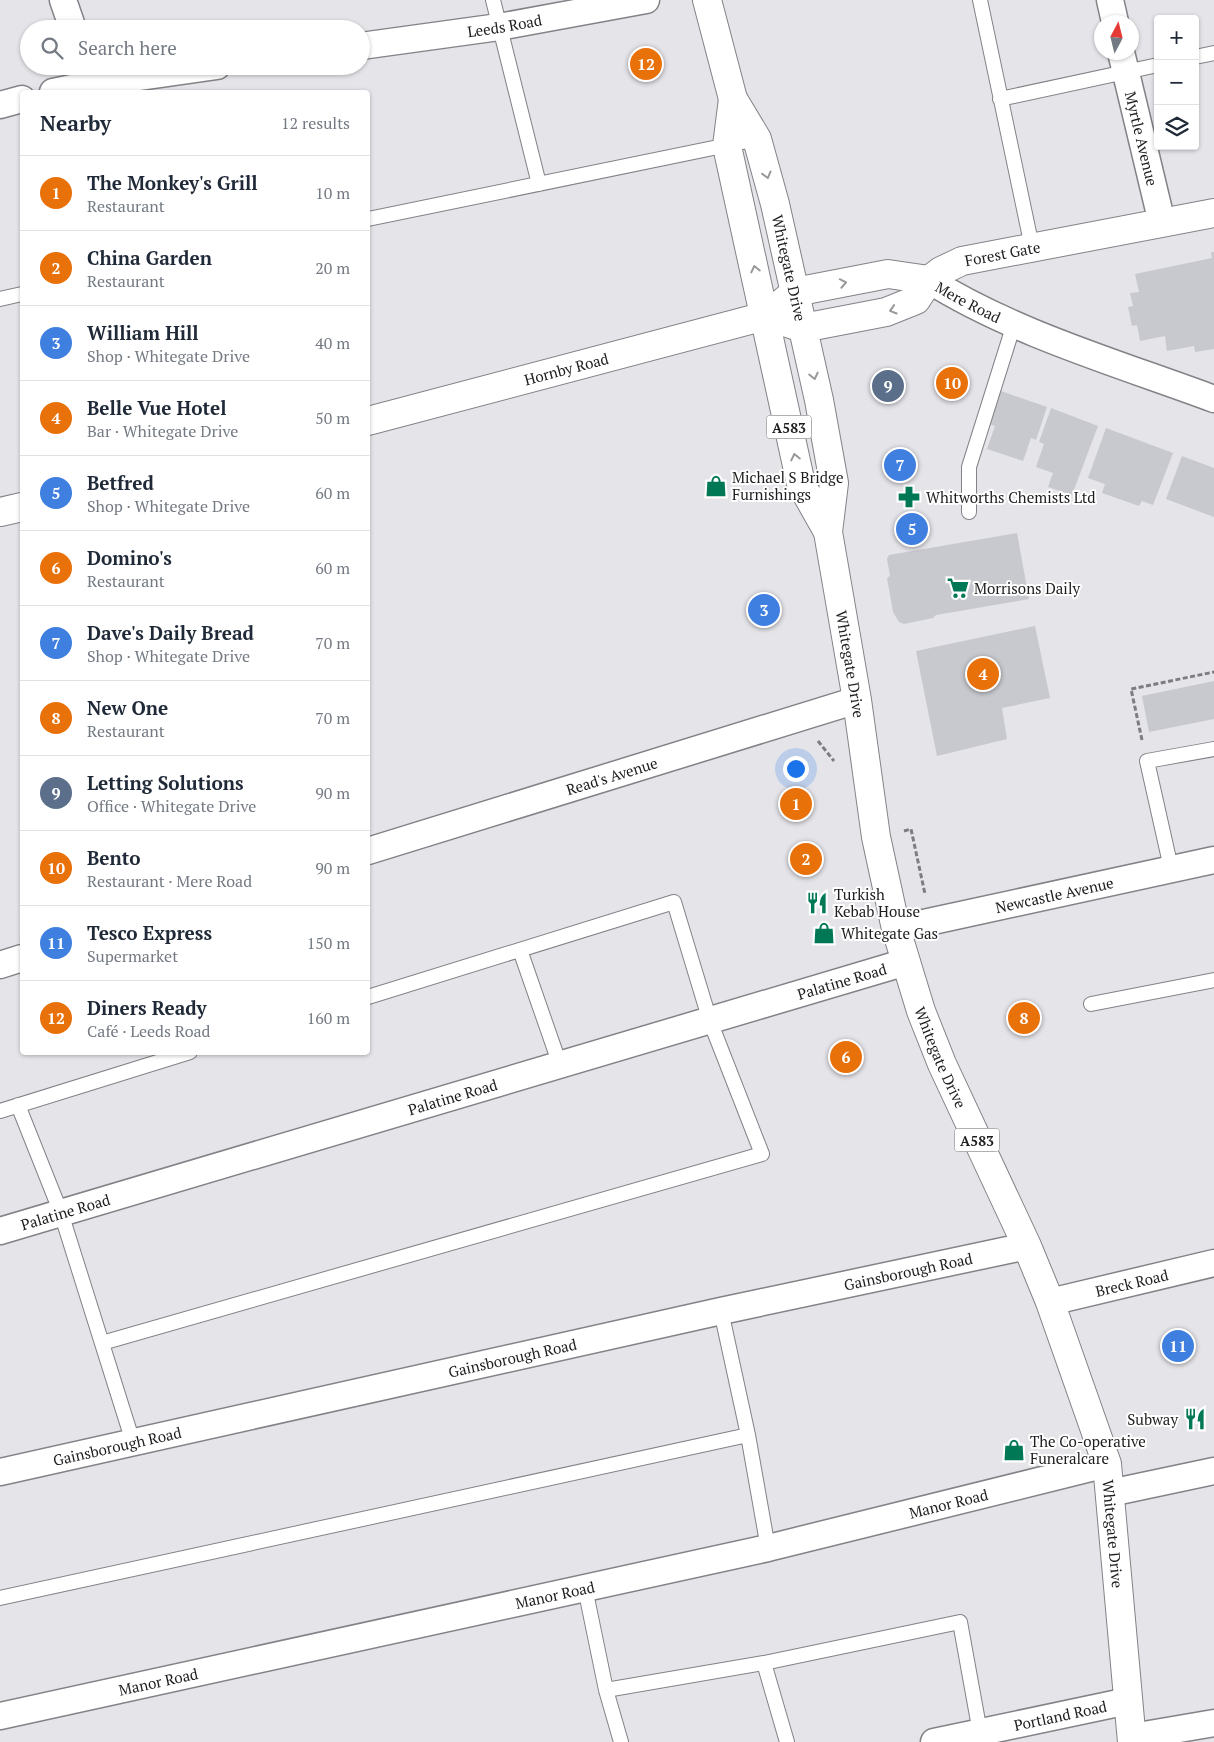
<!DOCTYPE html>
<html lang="en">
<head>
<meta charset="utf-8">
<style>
	body { margin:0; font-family:"PT Serif",serif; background:#f6f6f7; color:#1f2937 }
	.controls { position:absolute; right:15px; top:15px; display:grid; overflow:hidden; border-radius:5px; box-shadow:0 1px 4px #0004 }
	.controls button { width:45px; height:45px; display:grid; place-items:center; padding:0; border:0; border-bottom:1px solid #e0e1e3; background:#fff; color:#1f2937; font:25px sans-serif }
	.compass { position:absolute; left:1094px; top:15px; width:45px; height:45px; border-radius:50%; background:#fff; box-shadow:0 1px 4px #0004; rotate:7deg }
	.you { position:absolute; left:795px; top:768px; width:18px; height:18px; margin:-12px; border:4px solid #fff; border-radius:50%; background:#1a73e8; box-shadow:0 0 0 8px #1a73e833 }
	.badge { display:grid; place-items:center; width:32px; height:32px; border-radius:50%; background:#007855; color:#fff; font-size:16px; font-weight:700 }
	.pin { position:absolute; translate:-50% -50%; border:2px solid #fff; box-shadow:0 1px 5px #0006 }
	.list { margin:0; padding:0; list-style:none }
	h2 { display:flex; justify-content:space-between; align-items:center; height:65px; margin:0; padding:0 20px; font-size:21px }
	h2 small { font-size:16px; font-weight:400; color:#747a83 }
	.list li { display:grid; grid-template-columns:32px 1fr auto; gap:15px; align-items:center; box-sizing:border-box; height:75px; padding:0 20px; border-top:1px solid #e0e1e3 }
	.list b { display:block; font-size:19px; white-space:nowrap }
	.list p { margin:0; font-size:16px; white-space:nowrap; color:#747a83 }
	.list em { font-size:16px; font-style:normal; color:#747a83 }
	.icon { flex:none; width:28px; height:28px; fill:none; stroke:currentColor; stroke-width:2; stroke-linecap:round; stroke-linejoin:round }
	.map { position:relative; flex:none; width:1214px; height:1742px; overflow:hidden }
	.search { position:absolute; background:#fff; box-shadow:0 1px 4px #0004; left:20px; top:20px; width:350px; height:55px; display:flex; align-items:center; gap:12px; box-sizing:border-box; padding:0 18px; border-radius:28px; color:#747a83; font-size:19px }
	.panel { position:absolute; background:#fff; box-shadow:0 1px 4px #0004; left:20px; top:90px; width:350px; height:965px; border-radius:5px }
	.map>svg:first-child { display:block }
	.building { fill:#c7c9ce }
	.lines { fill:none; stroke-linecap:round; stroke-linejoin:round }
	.service-casing { stroke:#838287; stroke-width:16 }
	.minor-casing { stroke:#838287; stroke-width:29 }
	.tertiary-casing { stroke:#838287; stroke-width:30 }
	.secondary-casing { stroke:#838287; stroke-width:30 }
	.primary-casing { stroke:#838287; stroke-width:30 }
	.path { stroke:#7d7d80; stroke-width:3; stroke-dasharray:5 2.5; stroke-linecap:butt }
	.service { stroke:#fff; stroke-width:14 }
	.minor { stroke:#fff; stroke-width:26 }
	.tertiary { stroke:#fff; stroke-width:28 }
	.secondary { stroke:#fff; stroke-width:28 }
	.primary { stroke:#fff; stroke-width:28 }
	.oneway { stroke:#99999a }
	.labels { text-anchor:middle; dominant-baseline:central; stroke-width:4; stroke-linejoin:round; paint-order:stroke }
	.shield { fill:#fff; stroke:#616162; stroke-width:1 }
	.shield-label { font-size:14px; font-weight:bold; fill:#1d1d1f }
	.street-label { font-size:15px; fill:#1d1d1f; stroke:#fff }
	.poi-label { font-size:15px; fill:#1d1d1f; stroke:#fff; text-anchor:start }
</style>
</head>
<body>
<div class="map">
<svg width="1214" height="1742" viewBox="0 0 1214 1742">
	<rect width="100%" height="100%" fill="#e4e4e9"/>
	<path class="building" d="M 1211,252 L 1214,252 L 1214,349 L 1195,352 L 1194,346 L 1167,351 L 1165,336 L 1140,341 L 1137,325 L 1132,326 L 1128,307 L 1133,306 L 1130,293 L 1139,292 L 1135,274 L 1212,258 Z
		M 1001,391 L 1047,407 L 1036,440 L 1031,438 L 1023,461 L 987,449 L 995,426 L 989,424 Z
		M 1051,408 L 1098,426 L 1072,495 L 1048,487 L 1053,473 L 1036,467 L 1044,444 L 1039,442 Z
		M 1106,428 L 1173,453 L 1153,505 L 1142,501 L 1139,506 L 1102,493 L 1105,484 L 1088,478 Z
		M 1182,456 L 1214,468 L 1214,517 L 1166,499 Z
		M 1017,533 L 1029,599 L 936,615 L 933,618 L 904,624 L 899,622 L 893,612 L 887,578 L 890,576 L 887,559 L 889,555 Z
		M 1035,626 L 1050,698 L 1002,708 L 1007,739 L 937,756 L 916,651 Z
		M 1214,681 L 1214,719 L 1149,732 L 1142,696 Z"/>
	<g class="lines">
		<g class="service-casing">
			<path id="service" d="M 493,0 L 539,184
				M 980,0 L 1032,247
				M 1195,57 L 1214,53
				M 1000,99 L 1158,65
				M 368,219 L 757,139
				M 0,299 L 22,294
				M 969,512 L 969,467 L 1014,324
				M 1171,868 L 1147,761 L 1214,749
				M 520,950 L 560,1065
				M 1091,1004 L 1214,980
				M 18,1105 L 61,1213 L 133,1442
				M 0,1111 L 190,1052
				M 721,1311 L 748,1435 L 768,1548
				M 102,1343 L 762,1154 L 710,1021 L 674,902 L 368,997
				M 585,1588 L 606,1690 L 621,1742
				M 0,1598 L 748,1435
				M 764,1663 L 787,1742
				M 606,1690 L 764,1663 L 960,1622 L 981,1738"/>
		</g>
		<g class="minor-casing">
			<g id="minor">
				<path d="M 63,0 L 73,29"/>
				<path d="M 1110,0 L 1115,22"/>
				<path id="s1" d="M 361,46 L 499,27 L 646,0"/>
				<path id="s2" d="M 1121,52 L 1162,223"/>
				<path d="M 53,92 L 91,84 L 217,66"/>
				<path d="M 0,105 L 22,99"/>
				<path id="s3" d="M 929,280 C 1013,333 1120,364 1214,399"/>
				<path id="s4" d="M 368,851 L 857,700"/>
				<path id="s5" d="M 896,929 L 1214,860"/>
				<path d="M 0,965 L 22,958"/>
				<path id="s6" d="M 0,1231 L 906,962"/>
				<path id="s7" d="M 1050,1302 L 1214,1263"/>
				<path id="s8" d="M 0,1472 L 721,1311 L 1027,1246"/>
				<path d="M 1110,1493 L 1214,1471"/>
				<path id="s9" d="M 0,1716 L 768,1548 L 1107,1464"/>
				<path d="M 1132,1737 L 1214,1723"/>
				<path id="s10" d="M 934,1742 L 1128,1701"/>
			</g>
		</g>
		<g class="tertiary-casing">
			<g id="tertiary">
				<path d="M 777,307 L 795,292 L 888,274 L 929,280"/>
				<path id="s11" d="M 765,316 L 803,328 L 886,312 L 916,300 L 929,280 L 941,271 L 962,261 L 1214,213"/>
			</g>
		</g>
		<g class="secondary-casing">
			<g id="secondary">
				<path id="s12" d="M 368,421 L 765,316"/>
				<path d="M 0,512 L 22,507"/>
			</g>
		</g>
		<g class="primary-casing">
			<g id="primary">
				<path id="s13" d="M 707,0 L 733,99 L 757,139 L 775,204 L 819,400 L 834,483 L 828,532 L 857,700 L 876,837 L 896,929 L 921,1011 L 942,1064 L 1027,1246 L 1050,1302 L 1107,1464 L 1132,1742"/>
				<path d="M 733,99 L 727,146 L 801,484 L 828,532"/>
			</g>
		</g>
		<path class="path" d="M 1142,740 L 1131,689 L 1214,672
			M 818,741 L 834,761
			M 904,831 L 911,829 L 925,894"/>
		<use href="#service" class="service"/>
		<use href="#minor" class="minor"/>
		<use href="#tertiary" class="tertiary"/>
		<use href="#secondary" class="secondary"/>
		<use href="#primary" class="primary"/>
	</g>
	<defs><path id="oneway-chevron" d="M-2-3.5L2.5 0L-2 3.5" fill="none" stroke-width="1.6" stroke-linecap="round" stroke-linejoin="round" transform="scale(1.25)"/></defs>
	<g class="oneway">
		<use href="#oneway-chevron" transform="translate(767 175) rotate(75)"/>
		<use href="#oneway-chevron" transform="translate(755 269) rotate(-103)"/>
		<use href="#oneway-chevron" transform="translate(843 283) rotate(-11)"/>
		<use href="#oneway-chevron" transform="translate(893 310) rotate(163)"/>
		<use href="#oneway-chevron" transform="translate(814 376) rotate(77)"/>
		<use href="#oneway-chevron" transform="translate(795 457) rotate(-102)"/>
	</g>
	<defs>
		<g id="shop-bare" transform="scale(1.725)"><path d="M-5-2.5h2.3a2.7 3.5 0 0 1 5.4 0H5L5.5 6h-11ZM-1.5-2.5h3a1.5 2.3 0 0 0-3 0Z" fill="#007855" stroke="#fff" stroke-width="2.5" paint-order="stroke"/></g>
		<g id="pharmacy-bare" transform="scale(1.725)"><path d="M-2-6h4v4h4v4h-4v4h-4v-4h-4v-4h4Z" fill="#007855" stroke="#fff" stroke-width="2.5" paint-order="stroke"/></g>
		<g id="supermarket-bare" transform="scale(1.725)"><path d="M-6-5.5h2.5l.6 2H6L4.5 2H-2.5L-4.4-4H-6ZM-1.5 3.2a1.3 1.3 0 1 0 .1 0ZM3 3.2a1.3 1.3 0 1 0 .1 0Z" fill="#007855" stroke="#fff" stroke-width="2.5" paint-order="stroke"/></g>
		<g id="restaurant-bare" transform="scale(1.725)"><path d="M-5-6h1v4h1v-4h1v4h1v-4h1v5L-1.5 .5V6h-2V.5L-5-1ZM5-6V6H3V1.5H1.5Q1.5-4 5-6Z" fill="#007855" stroke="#fff" stroke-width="2.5" paint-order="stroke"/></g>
	</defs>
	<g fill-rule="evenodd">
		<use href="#shop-bare" x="716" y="486"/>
		<use href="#pharmacy-bare" x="909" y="497"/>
		<use href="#supermarket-bare" x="958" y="588"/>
		<use href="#restaurant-bare" x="817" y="903"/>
		<use href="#shop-bare" x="824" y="933"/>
		<use href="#restaurant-bare" x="1195" y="1419"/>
		<use href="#shop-bare" x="1014" y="1450"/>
	</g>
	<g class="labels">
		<g class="shield">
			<rect x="766.5" y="415.5" width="45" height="23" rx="4"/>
			<rect x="954.5" y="1128.5" width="45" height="23" rx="4"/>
		</g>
		<g class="shield-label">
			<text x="789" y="427">A583</text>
			<text x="977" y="1140">A583</text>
		</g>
		<g class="street-label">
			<text stroke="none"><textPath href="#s1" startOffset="145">Leeds Road</textPath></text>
			<text stroke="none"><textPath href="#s2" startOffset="89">Myrtle Avenue</textPath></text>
			<text stroke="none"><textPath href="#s11" startOffset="260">Forest Gate</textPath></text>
			<text stroke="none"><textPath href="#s13" startOffset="282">Whitegate Drive</textPath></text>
			<text stroke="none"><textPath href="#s3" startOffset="45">Mere Road</textPath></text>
			<text stroke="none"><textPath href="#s12" startOffset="205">Hornby Road</textPath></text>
			<text stroke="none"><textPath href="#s13" startOffset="685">Whitegate Drive</textPath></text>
			<text stroke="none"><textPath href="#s4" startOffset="255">Read's Avenue</textPath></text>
			<text stroke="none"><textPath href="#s5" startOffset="162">Newcastle Avenue</textPath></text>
			<text stroke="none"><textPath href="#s6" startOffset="878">Palatine Road</textPath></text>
			<text stroke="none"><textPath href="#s13" startOffset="1090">Whitegate Drive</textPath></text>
			<text stroke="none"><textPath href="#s6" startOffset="472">Palatine Road</textPath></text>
			<text stroke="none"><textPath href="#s6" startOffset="68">Palatine Road</textPath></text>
			<text stroke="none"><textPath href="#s8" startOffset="930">Gainsborough Road</textPath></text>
			<text stroke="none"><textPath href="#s7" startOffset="84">Breck Road</textPath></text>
			<text stroke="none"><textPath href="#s8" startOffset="525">Gainsborough Road</textPath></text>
			<text stroke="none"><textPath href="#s8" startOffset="120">Gainsborough Road</textPath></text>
			<text stroke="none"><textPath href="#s9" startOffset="972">Manor Road</textPath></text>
			<text stroke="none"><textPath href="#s13" startOffset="1600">Whitegate Drive</textPath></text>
			<text stroke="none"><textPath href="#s9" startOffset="568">Manor Road</textPath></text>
			<text stroke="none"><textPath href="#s9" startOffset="162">Manor Road</textPath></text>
			<text stroke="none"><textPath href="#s10" startOffset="129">Portland Road</textPath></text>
		</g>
		<g class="poi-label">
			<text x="732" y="477">Michael S Bridge<tspan x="732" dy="17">Furnishings</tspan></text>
			<text x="926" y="497">Whitworths Chemists Ltd</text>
			<text x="974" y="588">Morrisons Daily</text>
			<text x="834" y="894">Turkish<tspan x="834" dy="17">Kebab House</tspan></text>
			<text x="841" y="933">Whitegate Gas</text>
			<text x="1178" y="1419" text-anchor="end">Subway</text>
			<text x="1030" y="1441">The Co-operative<tspan x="1030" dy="17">Funeralcare</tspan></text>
		</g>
	</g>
</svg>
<div class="controls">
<button>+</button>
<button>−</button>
<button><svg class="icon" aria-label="layers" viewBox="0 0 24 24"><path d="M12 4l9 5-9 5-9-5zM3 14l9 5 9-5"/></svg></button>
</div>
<svg class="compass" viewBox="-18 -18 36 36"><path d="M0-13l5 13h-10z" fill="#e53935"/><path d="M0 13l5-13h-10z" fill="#747a83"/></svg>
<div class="you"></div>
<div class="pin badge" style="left:796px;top:804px;background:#e8710a">1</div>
<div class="pin badge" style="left:806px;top:859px;background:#e8710a">2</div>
<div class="pin badge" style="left:764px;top:610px;background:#3f7fe0">3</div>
<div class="pin badge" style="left:983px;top:674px;background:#e8710a">4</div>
<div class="pin badge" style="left:912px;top:529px;background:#3f7fe0">5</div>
<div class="pin badge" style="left:846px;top:1057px;background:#e8710a">6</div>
<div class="pin badge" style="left:900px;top:465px;background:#3f7fe0">7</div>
<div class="pin badge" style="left:1024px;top:1018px;background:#e8710a">8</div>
<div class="pin badge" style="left:888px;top:386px;background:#5c6f8a">9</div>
<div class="pin badge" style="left:952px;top:383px;background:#e8710a">10</div>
<div class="pin badge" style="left:1178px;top:1346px;background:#3f7fe0">11</div>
<div class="pin badge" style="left:646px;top:64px;background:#e8710a">12</div>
<div class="search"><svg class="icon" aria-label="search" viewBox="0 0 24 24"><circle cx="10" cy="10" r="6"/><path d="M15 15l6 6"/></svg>Search here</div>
<section class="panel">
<h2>Nearby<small>12 results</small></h2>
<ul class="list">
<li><span class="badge" style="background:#e8710a">1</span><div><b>The Monkey's Grill</b><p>Restaurant</p></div><em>10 m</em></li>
<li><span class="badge" style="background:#e8710a">2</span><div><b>China Garden</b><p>Restaurant</p></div><em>20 m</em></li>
<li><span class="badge" style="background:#3f7fe0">3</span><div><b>William Hill</b><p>Shop · Whitegate Drive</p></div><em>40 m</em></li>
<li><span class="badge" style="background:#e8710a">4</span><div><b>Belle Vue Hotel</b><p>Bar · Whitegate Drive</p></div><em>50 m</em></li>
<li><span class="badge" style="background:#3f7fe0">5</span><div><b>Betfred</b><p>Shop · Whitegate Drive</p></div><em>60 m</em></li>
<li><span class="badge" style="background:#e8710a">6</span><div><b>Domino's</b><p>Restaurant</p></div><em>60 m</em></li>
<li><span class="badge" style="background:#3f7fe0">7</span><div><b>Dave's Daily Bread</b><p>Shop · Whitegate Drive</p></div><em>70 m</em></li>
<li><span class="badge" style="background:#e8710a">8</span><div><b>New One</b><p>Restaurant</p></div><em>70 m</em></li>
<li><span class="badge" style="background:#5c6f8a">9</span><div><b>Letting Solutions</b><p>Office · Whitegate Drive</p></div><em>90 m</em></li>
<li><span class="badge" style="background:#e8710a">10</span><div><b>Bento</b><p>Restaurant · Mere Road</p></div><em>90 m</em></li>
<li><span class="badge" style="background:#3f7fe0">11</span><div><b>Tesco Express</b><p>Supermarket</p></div><em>150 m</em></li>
<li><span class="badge" style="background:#e8710a">12</span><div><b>Diners Ready</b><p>Café · Leeds Road</p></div><em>160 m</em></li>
</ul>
</section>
</div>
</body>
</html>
